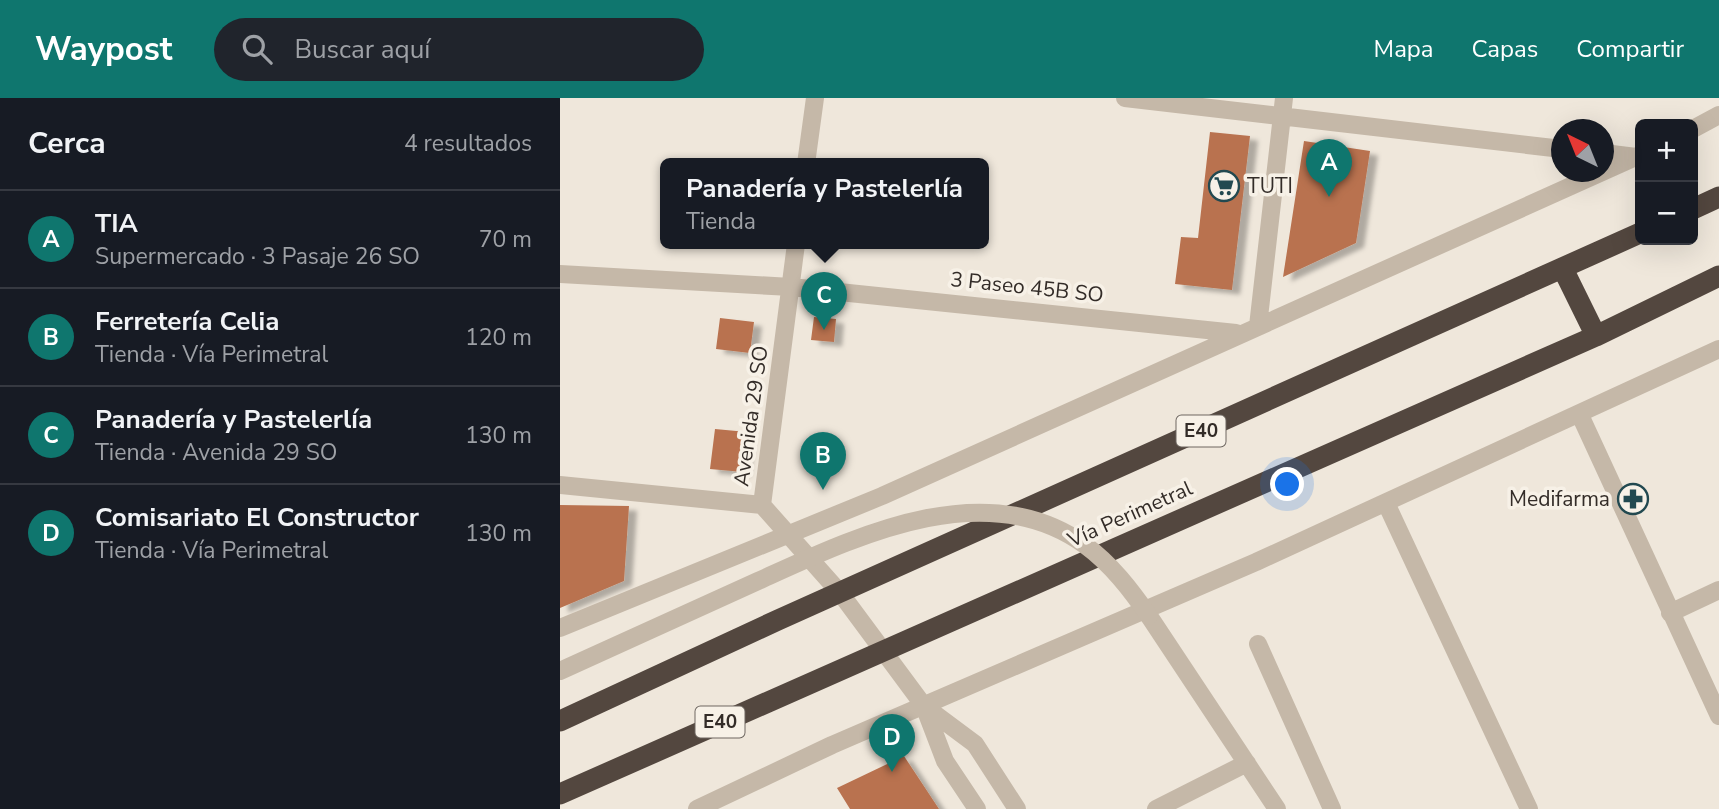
<!DOCTYPE html>
<html lang="es">
<head>
<meta charset="utf-8">
<style>
	body { margin:0; font-family:"Nunito Sans",sans-serif; background:#20242c; color:#f1f3f6 }
	.controls { position:absolute; right:21px; top:21px; display:grid; overflow:hidden; border-radius:10px; box-shadow:0 7px 28px #0002 }
	.controls button { width:63px; height:63px; display:grid; place-items:center; padding:0; border:0; border-bottom:2px solid #363941; background:#171b24; color:#f1f3f6; font:35px sans-serif }
	.compass { position:absolute; left:991px; top:21px; width:63px; height:63px; border-radius:50%; background:#171b24; box-shadow:0 7px 28px #0002; rotate:317deg }
	.you { position:absolute; left:728px; top:387px; width:24px; height:24px; margin:-18px; border:5px solid #fff; border-radius:50%; background:#1a73e8; box-shadow:0 0 0 10px #1a73e833 }
	.badge { display:grid; place-items:center; width:46px; height:46px; border-radius:50%; background:#0f766e; color:#fff; font-size:23px; font-weight:700 }
	.pin { position:absolute; translate:-50% -58px; filter:drop-shadow(0 2px 4px #0008) }
	.pin::after { content:''; position:absolute; top:37px; width:24px; height:21px; background:inherit; clip-path:polygon(0 0,100% 0,50% 100%) }
	.popup { position:absolute; left:100px; top:60px; width:329px; height:91px; box-sizing:border-box; display:grid; place-content:center; border-radius:10px; background:#171b24; filter:drop-shadow(0 2px 5px #0005); font-size:23px; white-space:nowrap; color:#9ea1a6 }
	.popup b { font-size:26px; color:#f1f3f6 }
	.popup::after { content:''; position:absolute; left:50%; top:100%; margin-left:-14px; border:14px solid transparent; border-top-color:#171b24 }
	.list { margin:0; padding:0; list-style:none }
	h2 { display:flex; justify-content:space-between; align-items:center; height:91px; margin:0; padding:0 28px; font-size:30px }
	h2 small { font-size:23px; font-weight:400; color:#9ea1a6 }
	.list li { display:grid; grid-template-columns:46px 1fr auto; gap:21px; align-items:center; box-sizing:border-box; height:98px; padding:0 28px; border-top:2px solid #363941 }
	.list b { display:block; font-size:26px; white-space:nowrap }
	.list p { margin:0; font-size:23px; white-space:nowrap; color:#9ea1a6 }
	.list em { font-size:23px; font-style:normal; color:#9ea1a6 }
	.icon { flex:none; width:38px; height:38px; fill:none; stroke:currentColor; stroke-width:2; stroke-linecap:round; stroke-linejoin:round }
	.map { position:relative; flex:none; width:1159px; height:711px; overflow:hidden }
	header { display:flex; align-items:center; gap:42px; box-sizing:border-box; height:98px; padding:0 35px; background:#0f766e; color:#fff }
	header strong { font-size:33px }
	nav { display:flex; gap:38px; margin-inline-start:auto; font-size:24px }
	.search { width:490px; height:63px; background:#20242c; display:flex; align-items:center; gap:18px; box-sizing:border-box; padding:0 24px; border-radius:38px; color:#9ea1a6; font-size:26px }
	main { display:flex }
	aside { flex:1; background:#171b24 }
	.map>svg:first-child { display:block }
	.building { fill:#b9724f; filter:url(#shadow) }
	.lines { fill:none; stroke-linecap:round; stroke-linejoin:round }
	.minor { stroke:#c5b8a8; stroke-width:18 }
	.highway { stroke:#53473f; stroke-width:21 }
	.minor-bridge { stroke:#c5b8a8; stroke-width:18 }
	.labels { text-anchor:middle; dominant-baseline:central; stroke-width:7; stroke-linejoin:round; paint-order:stroke }
	.shield { fill:#f7f1e7; stroke:#6e6761; stroke-width:2 }
	.shield-label { font-size:19px; font-weight:bold; fill:#332c28 }
	.poi-label { font-size:21px; fill:#332c28; stroke:#f7f1e7; text-anchor:start }
	.street-label { font-size:21px; fill:#332c28; stroke:#f7f1e7 }
</style>
</head>
<body>
<header>
<strong>Waypost</strong>
<div class="search"><svg class="icon" aria-label="search" viewBox="0 0 24 24"><circle cx="10" cy="10" r="6"/><path d="M15 15l6 6"/></svg>Buscar aquí</div>
<nav><a>Mapa</a><a>Capas</a><a>Compartir</a></nav>
</header>
<main>
<aside>
<h2>Cerca<small>4 resultados</small></h2>
<ul class="list">
<li><span class="badge">A</span><div><b>TIA</b><p>Supermercado · 3 Pasaje 26 SO</p></div><em>70 m</em></li>
<li><span class="badge">B</span><div><b>Ferretería Celia</b><p>Tienda · Vía Perimetral</p></div><em>120 m</em></li>
<li><span class="badge">C</span><div><b>Panadería y Pastelerlía</b><p>Tienda · Avenida 29 SO</p></div><em>130 m</em></li>
<li><span class="badge">D</span><div><b>Comisariato El Constructor</b><p>Tienda · Vía Perimetral</p></div><em>130 m</em></li>
</ul>
</aside>
<div class="map">
<svg width="1159" height="711" viewBox="0 0 1159 711">
	<defs>
		<filter id="shadow"><feDropShadow dx="8" dy="4.5" stdDeviation="2" flood-color="#0004"/></filter>
	</defs>
	<rect width="100%" height="100%" fill="#efe7db"/>
	<path class="building" d="M 650,34 L 690,38 L 672,192 L 615,186 L 621,139 L 638,140 Z
		M 744,43 L 810,53 L 796,145 L 723,179 Z
		M 254,219 L 276,221 L 274,244 L 251,242 Z
		M 160,220 L 194,224 L 190,255 L 156,251 Z
		M 155,331 L 187,334 L 183,374 L 150,371 Z
		M 0,407 L 69,408 L 64,483 L 0,510 Z
		M 344,658 L 379,711 L 290,711 L 277,690 Z"/>
	<g class="lines">
		<path class="minor" d="M 565,0 L 1002,51
			M 1133,31 L 1159,17
			M 1044,55 L 1076,59
			M 246,66 L 255,0
			M 236,146 L 202,407 L 281,496 L 364,608 L 415,646 L 457,711
			M 0,176 L 231,189 L 676,235
			M 698,228 L 724,0
			M 1020,317 L 1159,618
			M 0,387 L 202,407
			M 826,405 L 969,711
			M 1110,515 L 1159,492
			M 589,518 L 717,711
			M 0,530 L 322,398 L 1080,57
			M 698,546 L 772,711
			M 364,608 L 385,663 L 417,711
			M 137,711 L 272,647 L 696,464 L 1159,251
			M 596,711 L 687,665"/>
		<path class="highway" d="M 1133,111 L 1159,99
			M 1003,171 L 1036,238
			M 0,623 L 218,522 L 1080,135
			M 0,696 L 1036,238 L 1159,178"/>
		<path class="minor-bridge" d="M 0,573 C 66,543 132,513 198,483 C 295,439 425,375 525,447 C 551,466 571,492 589,518"/>
	</g>
	<defs>
		<g id="supermarket-ring" transform="scale(1.575)"><circle r="9.5" fill="#f7f1e7" stroke="#224950" stroke-width="1.5"/><path d="M-6-5.5h2.5l.6 2H6L4.5 2H-2.5L-4.4-4H-6ZM-1.5 3.2a1.3 1.3 0 1 0 .1 0ZM3 3.2a1.3 1.3 0 1 0 .1 0Z" fill="#224950"/></g>
		<g id="pharmacy-ring" transform="scale(1.575)"><circle r="9.5" fill="#f7f1e7" stroke="#224950" stroke-width="1.5"/><path d="M-2-6h4v4h4v4h-4v4h-4v-4h-4v-4h4Z" fill="#224950"/></g>
	</defs>
	<g fill-rule="evenodd">
		<use href="#supermarket-ring" x="664" y="88"/>
		<use href="#pharmacy-ring" x="1073" y="401"/>
	</g>
	<g class="labels">
		<g class="shield">
			<rect x="616.5" y="317.5" width="49" height="31" rx="5"/>
			<rect x="135.5" y="608.5" width="49" height="31" rx="5"/>
		</g>
		<g class="shield-label">
			<text x="641" y="333">E40</text>
			<text x="160" y="624">E40</text>
		</g>
		<g class="poi-label">
			<text x="687" y="88">TUTI</text>
			<text x="1050" y="401" text-anchor="end">Medifarma</text>
		</g>
		<g class="street-label">
			<text transform="translate(467 189) rotate(6)">3 Paseo 45B SO</text>
			<text transform="translate(191 318) rotate(-82)">Avenida 29 SO</text>
			<text transform="translate(570 416) rotate(-24)">Vía Perimetral</text>
		</g>
	</g>
</svg>
<div class="controls">
<button>+</button>
<button>−</button>
</div>
<svg class="compass" viewBox="-18 -18 36 36"><path d="M0-13l5 13h-10z" fill="#e53935"/><path d="M0 13l5-13h-10z" fill="#9ea1a6"/></svg>
<div class="you"></div>
<div class="pin badge" style="left:769px;top:99px">A</div>
<div class="pin badge" style="left:263px;top:392px">B</div>
<div class="pin badge" style="left:264px;top:232px">C</div>
<div class="popup"><b>Panadería y Pastelerlía</b>Tienda</div>
<div class="pin badge" style="left:332px;top:674px">D</div>
</div>
</main>
</body>
</html>
